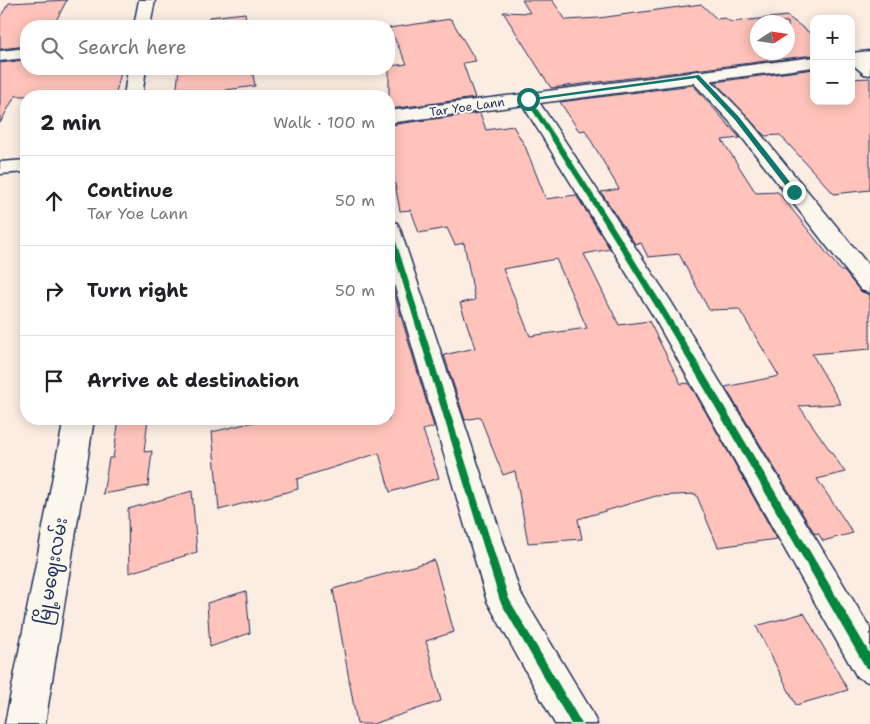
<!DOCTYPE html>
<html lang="en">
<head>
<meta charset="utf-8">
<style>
	body { margin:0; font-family:"Shantell Sans","Noto Sans Myanmar",sans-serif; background:#f2f2f2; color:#202124 }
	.controls { position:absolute; right:15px; top:15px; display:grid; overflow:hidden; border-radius:10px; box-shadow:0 2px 12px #0003 }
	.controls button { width:45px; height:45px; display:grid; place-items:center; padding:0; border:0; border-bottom:1px solid #e0e0e0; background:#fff; color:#202124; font:25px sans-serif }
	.compass { position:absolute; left:750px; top:15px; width:45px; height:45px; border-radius:50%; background:#fff; box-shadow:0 2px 12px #0003; rotate:78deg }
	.stop { position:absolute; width:15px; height:15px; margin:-11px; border:4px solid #0f766e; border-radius:50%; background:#fff }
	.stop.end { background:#0f766e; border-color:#fff; box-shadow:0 1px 5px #0008 }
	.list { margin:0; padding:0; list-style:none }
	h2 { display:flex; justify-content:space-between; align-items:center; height:65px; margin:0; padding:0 20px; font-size:21px }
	h2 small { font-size:16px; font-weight:400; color:#757577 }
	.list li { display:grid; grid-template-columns:32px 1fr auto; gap:15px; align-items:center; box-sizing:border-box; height:90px; padding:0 20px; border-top:1px solid #e0e0e0 }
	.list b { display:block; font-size:19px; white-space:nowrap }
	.list p { margin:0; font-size:16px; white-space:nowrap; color:#757577 }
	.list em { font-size:16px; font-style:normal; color:#757577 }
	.icon { flex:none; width:28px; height:28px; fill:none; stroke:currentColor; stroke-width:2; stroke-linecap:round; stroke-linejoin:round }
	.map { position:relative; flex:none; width:870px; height:724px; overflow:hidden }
	.search { position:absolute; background:#fff; box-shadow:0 2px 12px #0003; left:20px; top:20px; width:375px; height:55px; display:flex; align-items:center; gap:12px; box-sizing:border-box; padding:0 18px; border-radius:20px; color:#757577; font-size:19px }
	.panel { position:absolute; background:#fff; box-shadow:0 2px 12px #0003; left:20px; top:90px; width:375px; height:335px; border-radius:20px }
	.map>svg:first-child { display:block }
	.building { fill:#ffc3bb; stroke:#1b2f5e; fill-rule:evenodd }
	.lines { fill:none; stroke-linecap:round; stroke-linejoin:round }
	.minor-casing { stroke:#1b2f5e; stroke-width:3 }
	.tertiary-casing { stroke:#1b2f5e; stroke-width:3 }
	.secondary-casing { stroke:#1b2f5e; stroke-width:3 }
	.minor { fill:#fbf7ec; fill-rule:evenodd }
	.tertiary { fill:#fbf7ec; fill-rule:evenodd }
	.secondary { fill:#fbf7ec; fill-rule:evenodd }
	.cycleway-casing { stroke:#fbf7ec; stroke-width:3 }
	.cycleway { fill:#00873e; fill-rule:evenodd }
	.route { fill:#0f766e }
	.labels { text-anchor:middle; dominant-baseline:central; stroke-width:4; stroke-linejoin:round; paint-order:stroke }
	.far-street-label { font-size:12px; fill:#1b2f5e; stroke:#fbf7ec }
	.near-street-label { font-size:18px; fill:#1b2f5e; stroke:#fbf7ec }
</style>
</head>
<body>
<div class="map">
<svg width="870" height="724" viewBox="0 0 870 724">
	<rect width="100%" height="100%" fill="#fcede2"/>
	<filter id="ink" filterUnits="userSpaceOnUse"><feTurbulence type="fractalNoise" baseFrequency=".02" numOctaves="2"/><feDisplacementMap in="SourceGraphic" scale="10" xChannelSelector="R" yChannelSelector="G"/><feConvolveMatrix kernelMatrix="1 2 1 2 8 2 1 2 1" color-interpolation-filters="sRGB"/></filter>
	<g filter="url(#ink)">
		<path class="building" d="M 67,0 L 53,26 L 26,26 L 26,46 L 0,49 L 0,17 L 9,3 Z
			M 522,0 L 552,0 L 566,20 L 599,18 L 701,4 L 717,19 L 725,18 L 731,22 L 787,16 L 814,36 L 814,55 L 551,88 L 503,12 L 530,13 ZM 758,22 L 788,22 L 788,52 L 758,52 Z
			M 245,13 L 247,26 L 209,26 L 209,17 Z
			M 451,19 L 476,61 L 463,63 L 475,98 L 389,109 L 389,66 L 407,64 L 389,28 Z
			M 26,60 L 26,69 L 122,69 L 115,96 L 15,96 L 0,123 L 0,63 Z
			M 179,69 L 252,69 L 255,86 L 226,90 L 226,96 L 176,96 Z
			M 814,69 L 814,101 L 851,101 L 851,79 L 870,78 L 870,190 L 834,194 L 780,135 L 765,136 L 715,82 Z
			M 693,85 L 740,138 L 722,140 L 756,193 L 778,192 L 841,271 L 844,271 L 860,291 L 870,295 L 870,349 L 812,354 L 841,404 L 799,406 L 845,472 L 817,479 L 853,533 L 823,541 L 818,533 L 815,534 L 725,387 L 779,376 L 739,309 L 709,310 L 679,254 L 648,257 L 641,243 L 635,244 L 601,192 L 619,189 L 585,130 L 579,131 L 560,102 Z
			M 480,113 L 486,130 L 513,126 L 525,146 L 546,199 L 576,195 L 610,249 L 584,254 L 619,325 L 649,321 L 681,384 L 688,383 L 695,393 L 777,539 L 718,547 L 696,494 L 656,496 L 578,519 L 582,539 L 528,543 L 515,471 L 503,475 L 480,417 L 465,420 L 444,355 L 475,348 L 460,303 L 475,300 L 464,243 L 455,245 L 447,228 L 419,233 L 411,210 L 400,211 L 393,174 L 389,174 L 389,125 ZM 556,259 L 587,328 L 530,336 L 503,269 Z
			M 389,286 L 392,286 L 434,427 L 423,430 L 439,478 L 390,492 L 379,453 L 297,479 L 298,489 L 219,510 L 212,432 L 266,419 L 389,419 Z
			M 119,419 L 148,419 L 144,452 L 152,451 L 148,486 L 103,494 L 109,458 L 113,458 Z
			M 192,491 L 197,552 L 129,573 L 128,509 Z
			M 434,560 L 454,632 L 426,641 L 441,701 L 373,724 L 357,724 L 333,589 Z
			M 246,591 L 250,633 L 210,647 L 207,603 Z
			M 804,613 L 848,690 L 796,705 L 756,626 Z"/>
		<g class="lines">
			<g class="minor-casing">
				<path id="minor" d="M 26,48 L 26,58 L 0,61 L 0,51 Z
					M 855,53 L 870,61 L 870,75 L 864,74 L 851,63 L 851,54 Z
					M 697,71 L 703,72 L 744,114 L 870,267 L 870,293 L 861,290 L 730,122 L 691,80 L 688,76 L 691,72 Z
					M 528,93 L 535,95 L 537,99 L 670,300 L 870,628 L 870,683 L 857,677 L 652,314 L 519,99 L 521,95 Z
					M 389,221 L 397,223 L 400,229 L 520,592 L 591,710 L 597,724 L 555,724 L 487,601 L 389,267 Z"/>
			</g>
			<g class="tertiary-casing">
				<path id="tertiary" d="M 139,0 L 155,0 L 150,26 L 134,26 Z
					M 128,69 L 146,69 L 142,96 L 124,96 Z"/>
			</g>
			<g class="secondary-casing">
				<path id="secondary" d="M 870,51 L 870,61 L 851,63 L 851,53 Z
					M 814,57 L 814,67 L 389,123 L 389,111 Z
					M 26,160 L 26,172 L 0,174 L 0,162 Z
					M 64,419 L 94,419 L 45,724 L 5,724 Z"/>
			</g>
			<use href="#minor" class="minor"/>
			<use href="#tertiary" class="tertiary"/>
			<use href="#secondary" class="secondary"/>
			<g class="cycleway-casing">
				<path id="cycleway" d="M 526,98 L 530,98 C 651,278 760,466 870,654 L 870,669 L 866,668 C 756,476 647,284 525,99 Z
					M 389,227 L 392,229 L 509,599 L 582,724 L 571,724 L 500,601 L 389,238 Z"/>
			</g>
			<use href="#cycleway" class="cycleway"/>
		</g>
	</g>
	<path class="route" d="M 699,75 L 739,117 L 797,191 L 797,194 L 792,194 L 735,120 L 696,78 L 528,101 L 525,99 Z"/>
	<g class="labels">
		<g class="far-street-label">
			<text transform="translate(467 107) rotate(-8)">Tar Yoe Lann</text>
		</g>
		<g class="near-street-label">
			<text transform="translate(52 571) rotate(-80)">မြို့မဈေးလမ်း</text>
		</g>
	</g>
</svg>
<div class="controls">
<button>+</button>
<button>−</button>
</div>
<svg class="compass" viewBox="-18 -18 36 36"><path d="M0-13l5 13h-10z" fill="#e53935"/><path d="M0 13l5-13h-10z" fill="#757577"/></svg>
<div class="stop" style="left:528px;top:99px"></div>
<div class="stop end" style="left:794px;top:192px"></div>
<div class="search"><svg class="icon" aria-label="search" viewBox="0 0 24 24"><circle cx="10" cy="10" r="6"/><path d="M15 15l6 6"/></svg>Search here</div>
<section class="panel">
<h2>2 min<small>Walk · 100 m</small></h2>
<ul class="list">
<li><svg class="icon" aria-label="ahead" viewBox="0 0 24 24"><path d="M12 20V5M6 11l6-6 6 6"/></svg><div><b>Continue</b><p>Tar Yoe Lann</p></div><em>50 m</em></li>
<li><svg class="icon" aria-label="right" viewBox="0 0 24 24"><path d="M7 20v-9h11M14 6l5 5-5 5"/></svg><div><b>Turn right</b></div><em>50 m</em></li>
<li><svg class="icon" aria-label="arrive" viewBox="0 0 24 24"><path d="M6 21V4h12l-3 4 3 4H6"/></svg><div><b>Arrive at destination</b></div></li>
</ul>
</section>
</div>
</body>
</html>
